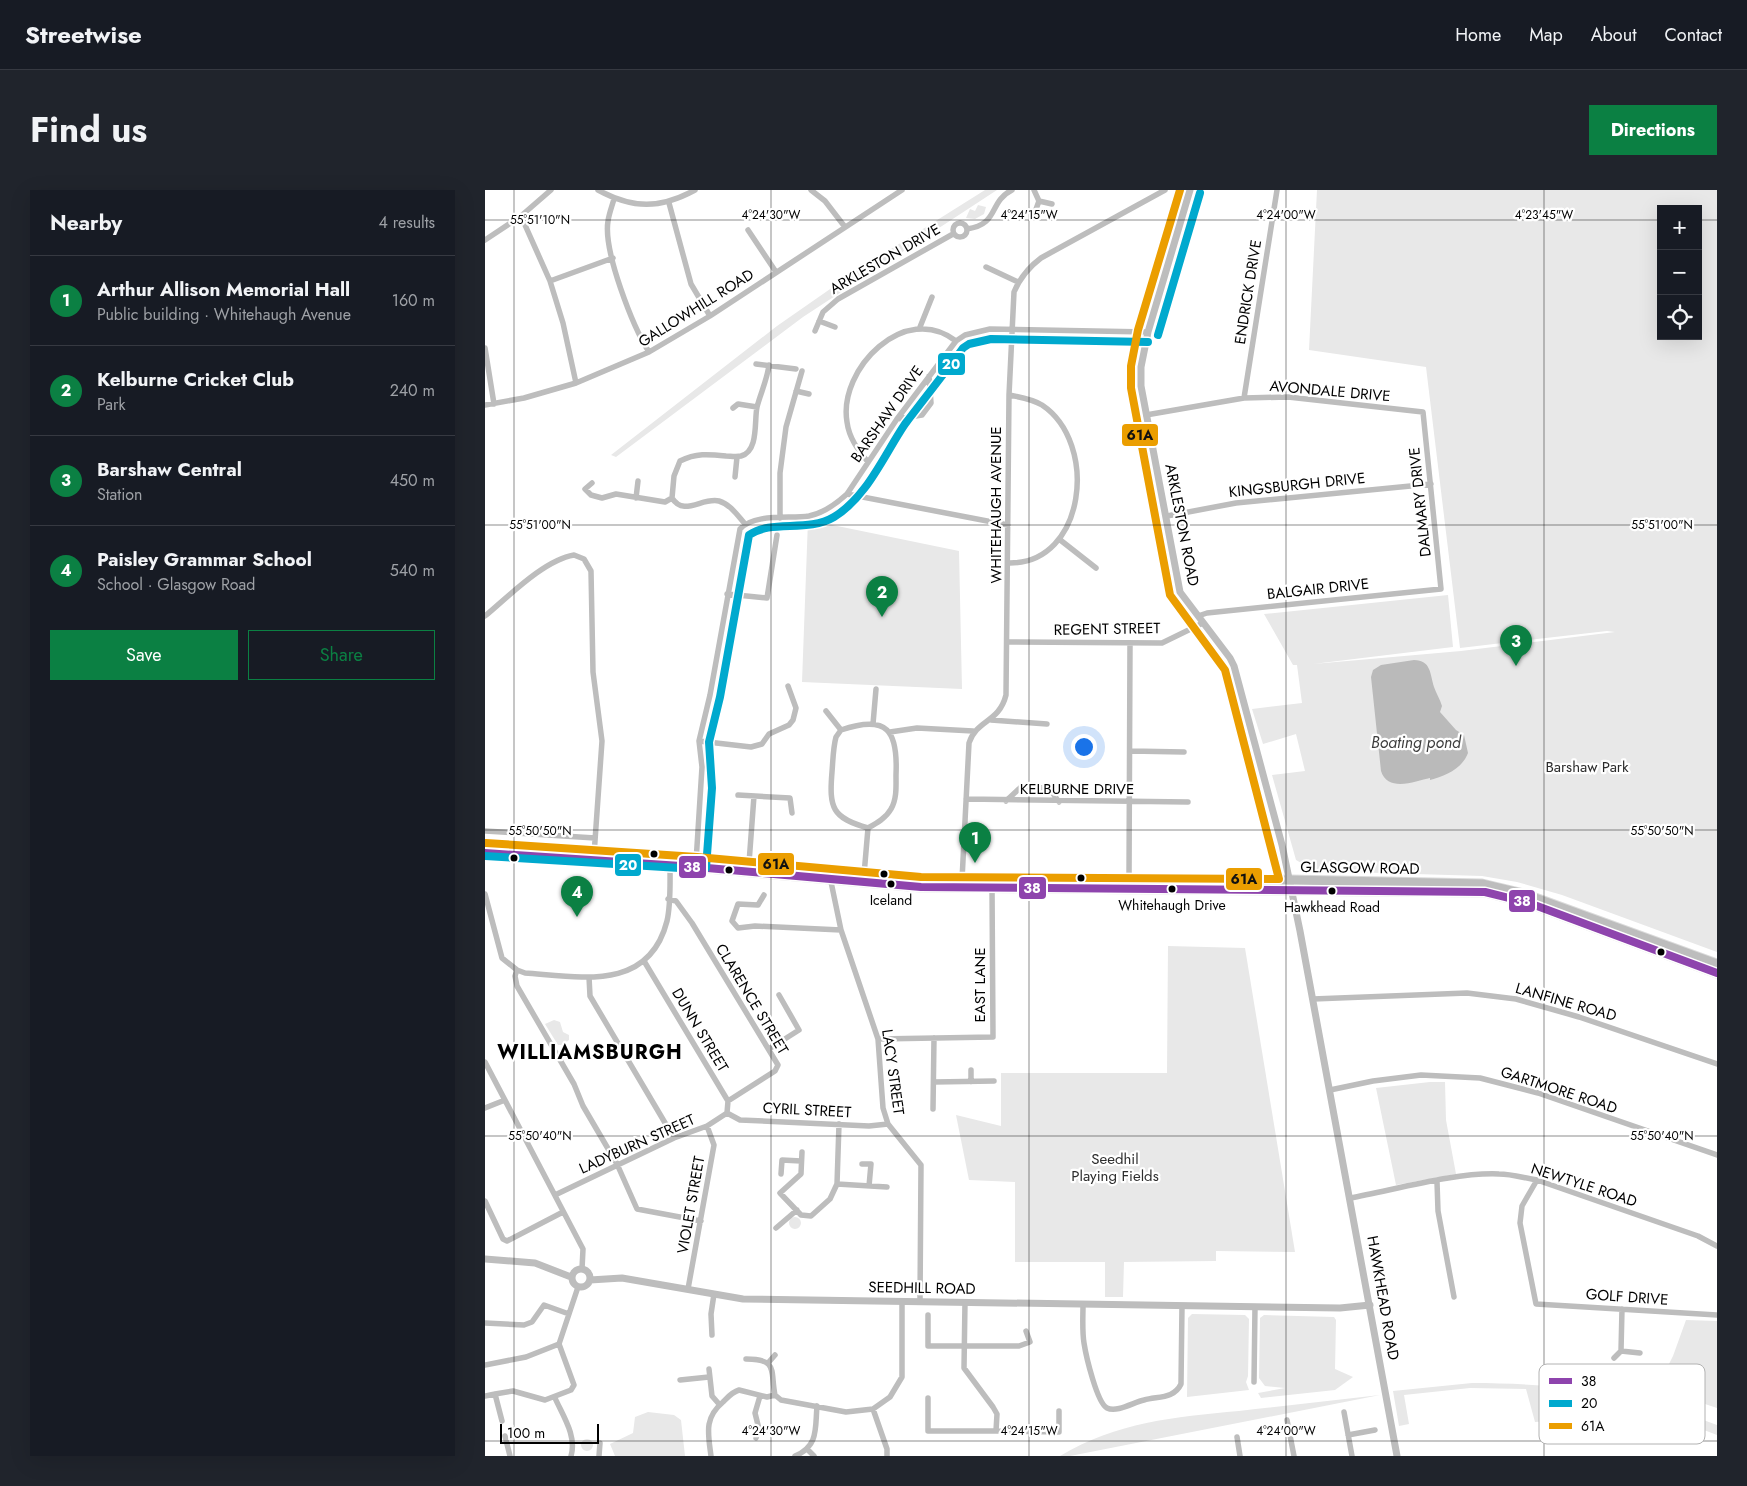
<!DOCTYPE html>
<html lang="en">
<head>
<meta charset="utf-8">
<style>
	body { margin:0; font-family:Jost,sans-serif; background:#20242c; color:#f1f3f6 }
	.controls { position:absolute; right:15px; top:15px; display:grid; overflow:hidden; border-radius:0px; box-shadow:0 5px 20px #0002 }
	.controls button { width:45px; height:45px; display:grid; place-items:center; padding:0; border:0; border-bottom:1px solid #363941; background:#171b24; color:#f1f3f6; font:25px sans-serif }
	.scale { position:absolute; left:15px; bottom:12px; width:99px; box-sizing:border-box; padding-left:5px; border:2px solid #000; border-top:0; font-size:14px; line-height:18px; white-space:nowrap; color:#000; -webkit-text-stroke:4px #fff; paint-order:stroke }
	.you { position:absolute; left:598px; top:556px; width:18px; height:18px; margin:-12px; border:4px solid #fff; border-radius:50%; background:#1a73e8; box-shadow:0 0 0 8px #1a73e833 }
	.badge { display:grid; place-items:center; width:32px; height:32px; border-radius:50%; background:#0b8043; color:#fff; font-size:16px; font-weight:700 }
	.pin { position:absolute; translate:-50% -41px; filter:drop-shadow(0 1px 2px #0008) }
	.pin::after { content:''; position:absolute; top:26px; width:18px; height:15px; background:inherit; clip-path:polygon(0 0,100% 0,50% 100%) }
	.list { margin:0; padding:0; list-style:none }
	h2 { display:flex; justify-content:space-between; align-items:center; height:65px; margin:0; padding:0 20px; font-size:21px }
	h2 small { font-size:16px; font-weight:400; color:#9ea1a6 }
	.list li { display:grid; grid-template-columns:32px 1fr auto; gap:15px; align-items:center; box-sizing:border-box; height:90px; padding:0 20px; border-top:1px solid #363941 }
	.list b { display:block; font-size:19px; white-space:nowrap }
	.list p { margin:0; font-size:16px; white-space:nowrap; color:#9ea1a6 }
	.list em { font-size:16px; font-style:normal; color:#9ea1a6 }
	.actions { display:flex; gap:10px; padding:15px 20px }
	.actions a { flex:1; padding:11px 0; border:1px solid #0b8043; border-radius:0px; text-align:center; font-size:18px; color:#0b8043 }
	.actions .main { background:#0b8043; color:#fff }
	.icon { flex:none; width:28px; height:28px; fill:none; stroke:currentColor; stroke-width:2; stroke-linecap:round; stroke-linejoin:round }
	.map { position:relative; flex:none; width:1232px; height:1266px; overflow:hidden; border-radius:0px }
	header { display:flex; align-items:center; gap:30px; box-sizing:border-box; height:70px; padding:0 25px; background:#171b24; border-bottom:1px solid #363941 }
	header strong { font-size:24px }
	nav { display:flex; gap:28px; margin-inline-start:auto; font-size:18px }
	.intro { display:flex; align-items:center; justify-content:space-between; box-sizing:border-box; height:120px; padding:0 30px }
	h1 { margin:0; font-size:35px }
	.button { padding:12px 22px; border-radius:0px; background:#0b8043; color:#fff; font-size:18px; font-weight:700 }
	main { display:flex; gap:30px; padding:0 30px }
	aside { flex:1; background:#171b24; border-radius:0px; box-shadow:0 5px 20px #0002 }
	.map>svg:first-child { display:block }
	.green { fill:#e8e8e8; fill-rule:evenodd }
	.water { fill:#bababa }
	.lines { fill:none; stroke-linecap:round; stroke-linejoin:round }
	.primary-casing { stroke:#dbdbdb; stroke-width:11 }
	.minor { stroke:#bdbdbd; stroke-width:5.5 }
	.tertiary { stroke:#bdbdbd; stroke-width:7 }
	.primary { stroke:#bdbdbd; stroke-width:9 }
	.bus-1-casing { stroke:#fff; stroke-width:11 }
	.bus-2-casing { stroke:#fff; stroke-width:11 }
	.bus-3-casing { stroke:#fff; stroke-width:11 }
	.bus-1 { stroke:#8e44ad; stroke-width:8 }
	.bus-2 { stroke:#00a9ce; stroke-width:8 }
	.bus-3 { stroke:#eb9e00; stroke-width:8 }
	.ticks { fill:none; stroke:#000; stroke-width:1; stroke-opacity:0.45 }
	.bus-dot { fill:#000; stroke:#fff; stroke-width:2 }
	.labels { text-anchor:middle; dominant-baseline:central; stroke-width:4.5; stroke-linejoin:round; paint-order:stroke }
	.bus-label { font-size:14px; fill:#000; stroke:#fff }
	.street-label { font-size:15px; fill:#000; stroke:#fff }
	.park-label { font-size:15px; fill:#2d2d2d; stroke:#fff }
	.water-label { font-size:16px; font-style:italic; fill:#3e3e3e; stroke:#fff }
	.district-label { font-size:20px; font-weight:bold; letter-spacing:1px; fill:#000; stroke:#fff }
	.key { fill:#fff; stroke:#b2b2b2; stroke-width:1 }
	.key-label { font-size:14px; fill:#000 }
	.ticks-label { font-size:12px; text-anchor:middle; fill:#000; stroke:#fff; stroke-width:4.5; stroke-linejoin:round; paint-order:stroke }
	.line-badge { stroke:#fff; stroke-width:2 }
	.badge-label { font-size:14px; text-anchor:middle; font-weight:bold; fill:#fff }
	.pale-badge-label { font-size:14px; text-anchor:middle; font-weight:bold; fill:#111 }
</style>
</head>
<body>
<header>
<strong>Streetwise</strong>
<nav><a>Home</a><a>Map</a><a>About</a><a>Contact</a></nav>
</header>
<div class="intro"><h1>Find us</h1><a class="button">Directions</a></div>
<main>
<aside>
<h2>Nearby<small>4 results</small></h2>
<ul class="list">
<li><span class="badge">1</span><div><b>Arthur Allison Memorial Hall</b><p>Public building · Whitehaugh Avenue</p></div><em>160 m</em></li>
<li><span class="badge">2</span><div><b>Kelburne Cricket Club</b><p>Park</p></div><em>240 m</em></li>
<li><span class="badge">3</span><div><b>Barshaw Central</b><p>Station</p></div><em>450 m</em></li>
<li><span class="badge">4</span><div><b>Paisley Grammar School</b><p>School · Glasgow Road</p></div><em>540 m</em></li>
</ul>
<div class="actions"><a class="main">Save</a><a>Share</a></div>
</aside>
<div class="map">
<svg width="1232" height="1266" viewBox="0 0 1232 1266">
	<rect width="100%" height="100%" fill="#fff"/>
	<path class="green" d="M 500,0 L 512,0 L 318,127 L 131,267 L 126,265 L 292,136 L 371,81 Z
		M 832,0 L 1232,0 L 1232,762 L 1077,705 L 1032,692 L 997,686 L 830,681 L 811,670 L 787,585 L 820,581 L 811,544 L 778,554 L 767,519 L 817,513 L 812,475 L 808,475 L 779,424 L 963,405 L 968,457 L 828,474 L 976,461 L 1130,442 L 1122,441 L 975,458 L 941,177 L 824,160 ZM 1176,19 L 1213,19 L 1213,146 L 1176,146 Z
		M 493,15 L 501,17 L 499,24 L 490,29 L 481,28 L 485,19 L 490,21 Z
		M 323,330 L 474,361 L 477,499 L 317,492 Z
		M 683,756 L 760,758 L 810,1062 L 731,1061 L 731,1071 L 639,1072 L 638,1107 L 620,1107 L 620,1072 L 530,1072 L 530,992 L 484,990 L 471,925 L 516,936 L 516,883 L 682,883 Z
		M 69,830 L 75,832 L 78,842 L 84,845 L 84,850 L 78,855 L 73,855 L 60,834 Z
		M 945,892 L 960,892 L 961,930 L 971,984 L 911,995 L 891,898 Z
		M304 1033a6 6 0 1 1 12 0a6 6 0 1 1-12 0Z
		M 707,1124 L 760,1125 L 764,1129 L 763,1186 L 761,1192 L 764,1200 L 702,1207 L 703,1128 Z
		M 779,1125 L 849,1127 L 851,1130 L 850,1179 L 868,1187 L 850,1200 L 776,1208 L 773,1203 L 800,1198 L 780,1196 L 774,1188 L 775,1128 Z
		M 1201,1130 L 1232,1131 L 1232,1218 L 1172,1198 L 1188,1166 Z
		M 987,1193 C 1074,1193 1151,1204 1232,1235 L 1232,1245 L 1185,1227 L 1165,1224 L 1050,1232 L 1041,1199 L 985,1198 L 919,1205 L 924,1234 L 914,1236 L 908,1201 Z
		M 895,1205 L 585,1266 L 575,1266 C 632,1232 689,1227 754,1221 C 801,1216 848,1210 895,1205 Z
		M 163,1222 L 189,1225 L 196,1230 L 200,1266 L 130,1266 L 125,1254 L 148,1243 L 150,1227 Z
		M96 1255a6 6 0 1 1 12 0a6 6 0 1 1-12 0Z"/>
	<path class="water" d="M 929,470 C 946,470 945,484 949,497 C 951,503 955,509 957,516 L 955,522 L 971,540 L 979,545 L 983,563 C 977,579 960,586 945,590 L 945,588 C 931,591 903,603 896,581 L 886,487 L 888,480 L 896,475 Z"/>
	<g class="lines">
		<g class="primary-casing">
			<path id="primary" d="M 0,656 L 264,673 L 436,688 L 805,690 L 997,694 L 1039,704 L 1232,774
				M 0,663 L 211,677 L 436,697 L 1000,702 L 1044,713 L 1232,783"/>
		</g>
		<path class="minor" d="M 113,0 C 148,19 175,19 210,0
			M 326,0 L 340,11 L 360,37
			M 549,0 L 554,11
			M 129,9 C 127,16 124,24 123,31 C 118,61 148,137 164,162
			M 184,13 L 206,94 L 225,126
			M 550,22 L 554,11 L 567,14
			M 36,26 L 65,91 L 78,133 L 91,193
			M468 40a7 7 0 1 1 14 0a7 7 0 1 1-14 0Z
			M 482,39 C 515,34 503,12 527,0
			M 263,40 L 291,82
			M 0,50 L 36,26 L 66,0
			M 501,77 L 533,92
			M 65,91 L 128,68
			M 334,131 L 350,137
			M 435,137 L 447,107
			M 330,141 L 338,122 L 353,109 L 468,44
			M 0,158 L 9,214
			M 271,174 L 311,179
			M 311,201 L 324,204
			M 759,208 L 792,0
			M 0,215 L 39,208 L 91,193 L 164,162 L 225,126 L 417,0
			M 248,218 L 253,214 L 272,217
			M 661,225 L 759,208 L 803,207 L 938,222 L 956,399 L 722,423 L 713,426
			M 412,229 L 437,225 L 446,213 L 444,186
			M 383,272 C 373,260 364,248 362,232 C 353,179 420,111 471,151
			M 250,287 L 252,267
			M 107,293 L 100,299 L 106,305 L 117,308 L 131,304 L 180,312 L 187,308
			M 362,304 L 523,335
			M 151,308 L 153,291
			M 682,326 L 751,313 L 946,294
			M 295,328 L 295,283 L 301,237 L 317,181
			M 260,334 C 253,326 245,314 234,311 C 217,307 199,327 187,308 L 189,286 L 195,271 C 211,263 223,264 241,266 C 245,266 251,267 256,266 C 274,261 269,231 272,217 C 276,202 282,190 284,175
			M 574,349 L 611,378
			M 524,373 C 601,374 614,253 557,215 C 547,209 535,207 524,205
			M 242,404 L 282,408 L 292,345
			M 0,426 C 23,407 59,370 89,365 L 99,369 L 106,381 L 108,482 L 117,551 L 109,665
			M 522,452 L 677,453 L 718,433
			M 341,521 L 356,540
			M 506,530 L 562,534
			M 388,534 L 391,499
			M 405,542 L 432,538 L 488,541
			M 214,551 L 266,557 L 277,554 L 284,544 L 304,535 L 308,530 L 311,518 L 303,496
			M 645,561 L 699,562
			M 253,605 L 305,608 L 307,623
			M 481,609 L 703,612
			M 521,611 L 536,597 L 564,598 L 574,612
			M 0,641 L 110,648
			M 211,672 L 217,577 L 214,551 L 225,505 L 255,339 C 270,323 304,329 324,326 C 339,323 351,314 362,304 L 412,229 L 471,151 L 480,145 L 505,139 L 663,142
			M 264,673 L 269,606
			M 379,685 L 383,638 C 392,633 401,628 406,619 C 412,609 411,596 411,585 C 413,541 403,524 356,540 L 351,547 C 348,558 348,570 347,582 C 344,618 347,628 383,638
			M 345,687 L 356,740 L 393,849 L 398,918 L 403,934 L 436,975 L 435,1112
			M 477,690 L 484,553 C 492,529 514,533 521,505 L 524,205 L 529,102 C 535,88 544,77 556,68 L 680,0
			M 644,690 L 645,453
			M 0,704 L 17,768 L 32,780 L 30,786 L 32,796 L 89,894 L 98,916 L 132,974 L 152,1019 L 216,1031
			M 279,705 L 273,715 L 253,714 L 247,731 L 253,738 L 270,736 L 356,740
			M 183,709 L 191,711 L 207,733 L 293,875 L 290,881 L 243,911
			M 159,771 L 243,911 L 242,923
			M 32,780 L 40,783 C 95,787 164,802 182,731 C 186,714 185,692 185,674
			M 104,787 L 105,806 L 189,948
			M 828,809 L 982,803 L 1031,809 L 1094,827 L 1232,874
			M 393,849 L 508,847 L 507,696
			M 284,859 L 314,840 L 294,805
			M 0,872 L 98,1059 L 97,1079
			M 486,880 L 486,892
			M 449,892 L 509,891
			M 845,900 L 888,891 L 936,885 L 995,888 L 1053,903 L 1232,965
			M 0,918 L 20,910
			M 448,919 L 449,848
			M 242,923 L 255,930 L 384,936 L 403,934
			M 317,962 L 316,984 L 295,1003 L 316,1025 L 326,1026 L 345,1009 L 352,994 L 354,934
			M 377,974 L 386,974 L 384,996
			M 296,984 L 297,970 L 316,971
			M 1052,990 L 1037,1016 L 1035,1033 L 1051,1114 L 1232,1125
			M 952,992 L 953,1021 L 969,1107
			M 352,994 L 402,997
			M 70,1005 L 189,948 L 222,936 L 242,923
			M 865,1008 C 909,1000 971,982 1014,984 C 1027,984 1039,988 1052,990 L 1213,1046 L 1232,1056
			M 0,1011 L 18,1049 L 22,1051 L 78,1022
			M 291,1038 L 312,1020
			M 203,1099 L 229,955 L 222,936
			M 480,1112 L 479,1178 L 508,1217 L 512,1224 L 511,1241 L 574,1242 L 574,1221
			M 598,1115 C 598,1127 597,1141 599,1153 C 601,1166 612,1213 622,1218 C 632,1223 649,1212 659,1210 C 673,1206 689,1209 696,1194 L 697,1116
			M 443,1125 L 443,1156 L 534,1156 L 545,1152 L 541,1141
			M 0,1133 L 39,1135 L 47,1132 L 59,1115 L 84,1124
			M 227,1145 L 226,1124 L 229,1104
			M 1136,1161 L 1155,1163
			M 1129,1168 L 1136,1161 L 1137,1119
			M 261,1169 C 294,1169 285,1181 290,1205 L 296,1210 L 361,1222 L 388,1219 L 405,1207 L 417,1187 L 417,1111
			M 283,1173 L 290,1165
			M 0,1175 L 41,1167 L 74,1154
			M 224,1179 L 227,1206 L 234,1214
			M 195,1190 L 224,1187
			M 769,1192 L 770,1117
			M 0,1206 L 10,1204
			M 70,1208 C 78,1226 92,1246 86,1266
			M 443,1208 L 443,1241 L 511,1241
			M 388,1219 L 402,1259 L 402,1266
			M 859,1222 L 867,1266
			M 802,1230 L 809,1266
			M 17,1231 L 10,1204 L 28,1201 L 60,1210 L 86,1200 L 89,1195 L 74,1154 L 93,1097
			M 274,1239 L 293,1242
			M 863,1245 L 890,1240
			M 20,1246 L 25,1266
			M 752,1247 L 755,1266
			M 271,1248 L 274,1239 L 270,1223 L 275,1206
			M 323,1260 L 329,1266
			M 114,1266 L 115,1253
			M 226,1266 C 223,1243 219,1228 238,1212 C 243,1207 247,1202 254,1200 L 282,1207 L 290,1205
			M 310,1266 C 334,1256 330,1238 332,1216"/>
		<path class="tertiary" d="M 705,0 L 663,142 L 656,177 L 656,196 L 695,402 L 745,468 L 749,476 L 797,655 L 815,741 L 912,1266
			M 0,1069 L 50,1073 L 86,1087
			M87 1088a9 9 0 1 1 18 0a9 9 0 1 1-18 0Z
			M 105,1090 L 137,1088 L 258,1109 L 855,1118 L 885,1115"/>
		<use href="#primary" class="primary"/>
		<g class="bus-1-casing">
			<path id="bus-1" d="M 0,663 L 211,677 L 436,697 L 1000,702 L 1044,713 L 1232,783"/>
		</g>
		<g class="bus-2-casing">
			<path id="bus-2" d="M 673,145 L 715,3
				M 0,666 L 211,679
				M 221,678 L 227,598 L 224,552 L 235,507 L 264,345 C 287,329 322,343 349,327 C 382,307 399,265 420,234 C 439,209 459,184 478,158 L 484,154 L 506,149 L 663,152"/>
		</g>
		<g class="bus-3-casing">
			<path id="bus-3" d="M 1,653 L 212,667 L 436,687 L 794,689 L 740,480 L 685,405 L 646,198 L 646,176 L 653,140 L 695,0"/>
		</g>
		<use href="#bus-1" class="bus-1"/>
		<use href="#bus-2" class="bus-2"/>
		<use href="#bus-3" class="bus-3"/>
	</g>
	<path class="ticks" d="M 29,0 L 29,1266M 286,0 L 286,1266M 544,0 L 544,1266M 801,0 L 801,1266M 1059,0 L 1059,1266M 0,30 L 1176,30M 1213,30 L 1232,30M 0,335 L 1232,335M 0,640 L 1232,640M 0,946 L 1232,946M 0,1251 L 1232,1251"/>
	<g class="bus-dot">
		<circle cx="169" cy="664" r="4.5"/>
		<circle cx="29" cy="668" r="4.5"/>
		<circle cx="244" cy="680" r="4.5"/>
		<circle cx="399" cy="684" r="4.5"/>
		<circle cx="596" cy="688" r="4.5"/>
		<circle cx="406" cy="694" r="4.5"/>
		<circle cx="687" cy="699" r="4.5"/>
		<circle cx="847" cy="701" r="4.5"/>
		<circle cx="1176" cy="762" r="4.5"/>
	</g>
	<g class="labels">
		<g class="bus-label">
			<text x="406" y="710">Iceland</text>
			<text x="687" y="715">Whitehaugh Drive</text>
			<text x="847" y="717">Hawkhead Road</text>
		</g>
		<g class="street-label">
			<text transform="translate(400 69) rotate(-30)">ARKLESTON DRIVE</text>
			<text transform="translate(763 102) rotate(-81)">ENDRICK DRIVE</text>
			<text transform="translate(211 118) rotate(-32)">GALLOWHILL ROAD</text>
			<text transform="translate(845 201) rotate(5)">AVONDALE DRIVE</text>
			<text transform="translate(402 224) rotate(-55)">BARSHAW DRIVE</text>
			<text transform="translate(812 295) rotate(-6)">KINGSBURGH DRIVE</text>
			<text transform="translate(935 312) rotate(-96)">DALMARY DRIVE</text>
			<text transform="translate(511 315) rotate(-90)">WHITEHAUGH AVENUE</text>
			<text transform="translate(697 335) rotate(79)">ARKLESTON ROAD</text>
			<text transform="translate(833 399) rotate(-6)">BALGAIR DRIVE</text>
			<text transform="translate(622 439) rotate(-1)">REGENT STREET</text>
			<text x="592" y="599">KELBURNE DRIVE</text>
			<text transform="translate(875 678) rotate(1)">GLASGOW ROAD</text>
			<text transform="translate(495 795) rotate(-90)">EAST LANE</text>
			<text transform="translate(267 809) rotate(59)">CLARENCE STREET</text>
			<text transform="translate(1081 812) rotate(16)">LANFINE ROAD</text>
			<text transform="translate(215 840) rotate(59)">DUNN STREET</text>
			<text transform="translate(408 882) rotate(82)">LACY STREET</text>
			<text transform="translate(1074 900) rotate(18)">GARTMORE ROAD</text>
			<text transform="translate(322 920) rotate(3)">CYRIL STREET</text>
			<text transform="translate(152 954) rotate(-24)">LADYBURN STREET</text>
			<text transform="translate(1099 995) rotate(18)">NEWTYLE ROAD</text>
			<text transform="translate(206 1015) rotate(-80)">VIOLET STREET</text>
			<text transform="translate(437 1098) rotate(1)">SEEDHILL ROAD</text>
			<text transform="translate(1142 1107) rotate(4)">GOLF DRIVE</text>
			<text transform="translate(898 1108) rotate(80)">HAWKHEAD ROAD</text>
		</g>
		<g class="park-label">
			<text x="1102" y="577">Barshaw Park</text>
			<text x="630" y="969">Seedhil<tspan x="630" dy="17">Playing Fields</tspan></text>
		</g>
		<g class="water-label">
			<text x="931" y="552">Boating pond</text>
		</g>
		<g class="district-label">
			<text x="105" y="862">WILLIAMSBURGH</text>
		</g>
	</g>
	<rect x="1054" y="1174" width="166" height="80" rx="8" class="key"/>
	<rect x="1064" y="1188" width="23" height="6" fill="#8e44ad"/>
	<rect x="1064" y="1210" width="23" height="7" fill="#00a9ce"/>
	<rect x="1064" y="1233" width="23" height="6" fill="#eb9e00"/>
	<g class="key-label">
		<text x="1096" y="1196">38</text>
		<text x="1096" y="1218">20</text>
		<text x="1096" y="1241">61A</text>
	</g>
	<g class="ticks-label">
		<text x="286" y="29">4°24'30"W</text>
		<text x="544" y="29">4°24'15"W</text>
		<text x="801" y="29">4°24'00"W</text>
		<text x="1059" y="29">4°23'45"W</text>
		<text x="55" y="34">55°51'10"N</text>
		<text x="55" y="339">55°51'00"N</text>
		<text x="1177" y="339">55°51'00"N</text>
		<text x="55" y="645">55°50'50"N</text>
		<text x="1177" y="645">55°50'50"N</text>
		<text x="55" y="950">55°50'40"N</text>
		<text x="1177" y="950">55°50'40"N</text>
		<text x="286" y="1245">4°24'30"W</text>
		<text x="544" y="1245">4°24'15"W</text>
		<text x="801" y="1245">4°24'00"W</text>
	</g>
	<g class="line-badge">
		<rect x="452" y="162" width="29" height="24" rx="5" fill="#00a9ce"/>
		<rect x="636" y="233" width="38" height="24" rx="5" fill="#eb9e00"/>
		<rect x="272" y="662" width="38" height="24" rx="5" fill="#eb9e00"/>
		<rect x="129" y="663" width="28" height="24" rx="5" fill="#00a9ce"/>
		<rect x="193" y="665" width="29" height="24" rx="5" fill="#8e44ad"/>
		<rect x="740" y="677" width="38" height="24" rx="5" fill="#eb9e00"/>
		<rect x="533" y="686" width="29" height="24" rx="5" fill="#8e44ad"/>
		<rect x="1023" y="699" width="28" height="24" rx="5" fill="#8e44ad"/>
	</g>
	<g class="badge-label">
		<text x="466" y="179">20</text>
		<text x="143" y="680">20</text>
		<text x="207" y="682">38</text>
		<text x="547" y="703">38</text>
		<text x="1037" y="716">38</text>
	</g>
	<g class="pale-badge-label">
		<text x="655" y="250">61A</text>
		<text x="291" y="679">61A</text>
		<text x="759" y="694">61A</text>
	</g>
</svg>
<div class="controls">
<button>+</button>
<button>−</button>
<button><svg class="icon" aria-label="locate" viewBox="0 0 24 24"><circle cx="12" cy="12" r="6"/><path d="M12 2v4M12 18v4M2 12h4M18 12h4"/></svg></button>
</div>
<div class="scale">100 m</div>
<div class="you"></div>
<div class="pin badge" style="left:490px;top:673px">1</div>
<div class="pin badge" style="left:397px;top:427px">2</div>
<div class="pin badge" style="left:1031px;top:476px">3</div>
<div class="pin badge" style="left:92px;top:727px">4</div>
</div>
</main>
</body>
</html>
